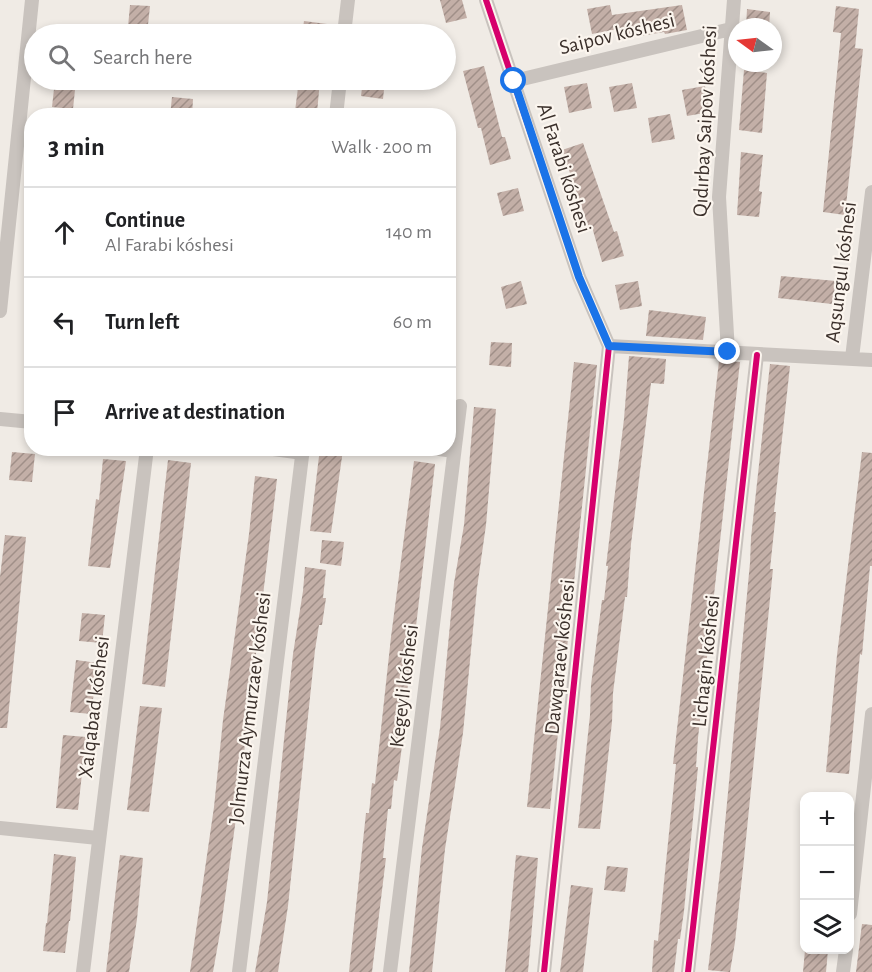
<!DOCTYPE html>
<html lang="en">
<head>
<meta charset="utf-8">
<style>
	body { margin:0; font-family:"Alegreya Sans",sans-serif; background:#f6f6f6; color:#202124 }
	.controls { position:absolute; right:18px; bottom:18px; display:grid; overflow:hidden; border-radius:12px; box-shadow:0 3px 9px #0003 }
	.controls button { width:54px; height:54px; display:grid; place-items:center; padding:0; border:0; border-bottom:2px solid #e0e0e0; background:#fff; color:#202124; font:30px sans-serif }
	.compass { position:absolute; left:728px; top:18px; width:54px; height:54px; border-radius:50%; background:#fff; box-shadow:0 3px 9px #0003; rotate:285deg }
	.stop { position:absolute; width:18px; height:18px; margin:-14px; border:4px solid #1a73e8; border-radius:50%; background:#fff }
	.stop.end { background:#1a73e8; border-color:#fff; box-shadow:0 2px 6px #0008 }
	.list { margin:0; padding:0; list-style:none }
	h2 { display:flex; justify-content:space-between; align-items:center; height:78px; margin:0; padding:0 24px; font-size:26px }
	h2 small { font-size:20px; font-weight:400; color:#757577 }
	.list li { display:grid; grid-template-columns:39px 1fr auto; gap:18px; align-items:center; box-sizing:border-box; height:90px; padding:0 24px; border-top:2px solid #e0e0e0 }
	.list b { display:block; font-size:22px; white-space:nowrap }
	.list p { margin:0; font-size:20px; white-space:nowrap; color:#757577 }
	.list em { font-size:20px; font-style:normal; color:#757577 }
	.icon { flex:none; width:33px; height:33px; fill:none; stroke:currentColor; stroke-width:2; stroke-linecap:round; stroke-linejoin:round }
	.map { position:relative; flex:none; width:872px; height:972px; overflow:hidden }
	.search { position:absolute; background:#fff; box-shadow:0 3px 9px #0003; left:24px; top:24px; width:432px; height:66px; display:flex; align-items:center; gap:15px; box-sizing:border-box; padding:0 21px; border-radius:33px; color:#757577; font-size:22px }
	.panel { position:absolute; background:#fff; box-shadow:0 3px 9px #0003; left:24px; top:108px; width:432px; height:348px; border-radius:24px }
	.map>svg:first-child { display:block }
	.building { fill:url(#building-hatch) }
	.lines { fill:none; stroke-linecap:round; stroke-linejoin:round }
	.minor { stroke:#c9c3be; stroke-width:14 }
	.cycleway-casing { stroke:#fbf5ee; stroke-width:10 }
	.cycleway { stroke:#d6006c; stroke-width:6 }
	.route { stroke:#1a73e8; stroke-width:8 }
	.labels { text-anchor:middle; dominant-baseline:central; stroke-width:4.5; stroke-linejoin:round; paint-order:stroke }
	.street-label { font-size:21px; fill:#3b302b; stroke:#fbf5ee }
</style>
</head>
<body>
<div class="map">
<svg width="872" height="972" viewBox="0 0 872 972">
	<defs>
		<pattern id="building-hatch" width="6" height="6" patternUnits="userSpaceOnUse" patternTransform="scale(1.5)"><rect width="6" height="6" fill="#c3afa7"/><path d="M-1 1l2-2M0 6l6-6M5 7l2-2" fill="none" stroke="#a08f88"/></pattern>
	</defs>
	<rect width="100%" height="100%" fill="#f0ebe5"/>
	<path class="building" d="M 440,0 L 462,0 L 467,18 L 446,23 Z
		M 130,5 L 150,6 L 147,34 L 132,34 L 133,27 L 128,27 Z
		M 610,5 L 612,15 L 682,5 L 687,30 L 665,34 L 664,32 L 630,38 L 628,27 L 592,34 L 587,9 Z
		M 836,6 L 859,9 L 855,48 L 863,49 L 845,215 L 823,212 L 841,33 L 833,32 Z
		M 747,9 L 770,12 L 769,27 L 746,27 Z
		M 304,21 L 327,24 L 326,34 L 302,34 Z
		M 484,66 L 502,137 L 505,137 L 511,159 L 490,165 L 481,128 L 478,128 L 463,71 Z
		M 744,70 L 767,73 L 762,133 L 739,130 Z
		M 55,80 L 76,80 L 73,109 L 52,107 Z
		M 299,80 L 320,80 L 317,113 L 295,111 Z
		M 363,80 L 385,80 L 383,99 L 361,96 Z
		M 587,83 L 592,108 L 569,113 L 564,87 Z
		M 632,83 L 637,108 L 614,112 L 609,87 Z
		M 705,86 L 710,112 L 687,116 L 682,90 Z
		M 172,97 L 193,99 L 192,116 L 170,116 Z
		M 670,114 L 675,139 L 652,143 L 648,118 Z
		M 583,143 L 614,232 L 617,231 L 624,256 L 602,262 L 592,227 L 589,228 L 562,150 Z
		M 741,152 L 763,155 L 759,191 L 762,192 L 759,217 L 737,215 Z
		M 518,188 L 524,211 L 503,216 L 497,193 Z
		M 781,276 L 836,281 L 832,304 L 778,298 Z
		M 521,281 L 527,304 L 506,309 L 501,287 Z
		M 638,281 L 642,306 L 620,310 L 615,285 Z
		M 649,310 L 706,317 L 703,340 L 646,336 Z
		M 491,342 L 512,343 L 511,367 L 489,365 Z
		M 629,356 L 666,359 L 664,384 L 651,383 L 631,544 L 627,597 L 625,597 L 613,693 L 612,722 L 600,829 L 578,828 L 590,715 L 591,685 L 602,600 L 604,600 L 608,566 L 606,566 L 624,419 Z
		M 719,361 L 740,362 L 698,738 L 696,767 L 698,767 L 684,911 L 680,939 L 678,939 L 674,972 L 652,972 L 654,940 L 658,941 L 676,764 L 673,764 Z
		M 574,362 L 597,365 L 550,809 L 527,807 Z
		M 770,364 L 790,366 L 774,512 L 776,512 L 770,569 L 773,569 L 744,859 L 735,942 L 730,972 L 728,972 L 708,970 L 722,855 L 750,563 L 751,538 Z
		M 474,407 L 496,409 L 486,525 L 477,588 L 463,733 L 445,849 L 432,972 L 409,972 L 422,848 L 440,728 L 454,583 L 464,525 Z
		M 320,448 L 343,450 L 331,533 L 310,531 Z
		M 12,452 L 35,454 L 32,482 L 9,480 Z
		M 862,452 L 872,453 L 872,566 L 870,566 L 862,655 L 860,654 L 849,774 L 826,772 L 837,655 Z
		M 103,459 L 126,461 L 110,568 L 88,566 L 96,499 L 99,500 Z
		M 168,460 L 191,463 L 165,687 L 142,684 Z
		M 414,461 L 435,464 L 415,635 L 413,635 L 401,754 L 397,781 L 394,780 L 391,809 L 388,809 L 383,858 L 386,858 L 372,972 L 349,972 L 366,813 L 369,813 L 372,783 L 375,784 L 391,637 Z
		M 255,476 L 277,479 L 237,811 L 221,927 L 213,972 L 190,972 L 214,807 L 223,720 L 249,534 Z
		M 5,535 L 26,537 L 7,728 L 0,728 L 0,577 Z
		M 322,540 L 344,542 L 341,566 L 320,563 Z
		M 305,567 L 326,570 L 323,598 L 326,598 L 322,625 L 319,625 L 315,650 L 288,906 L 278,972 L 255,972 L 267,902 L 293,654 L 303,591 Z
		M 82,613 L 105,615 L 102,643 L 79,641 Z
		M 76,660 L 98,663 L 91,714 L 70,712 Z
		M 140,706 L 162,708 L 149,812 L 127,810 Z
		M 63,735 L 86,737 L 78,810 L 56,808 Z
		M 54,854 L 76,857 L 70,921 L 69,921 L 65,953 L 43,951 L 46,923 L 47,923 Z
		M 120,855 L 143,858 L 137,919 L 129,972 L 106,972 Z
		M 516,855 L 538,858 L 528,972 L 505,972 Z
		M 607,866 L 628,868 L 625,892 L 604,890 Z
		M 571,885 L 593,888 L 583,972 L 560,972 Z
		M 862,924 L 872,925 L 872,972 L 856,972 Z
		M 805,950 L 828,950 L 826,972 L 803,972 Z"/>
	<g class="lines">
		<path class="minor" d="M 486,0 L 579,277 L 609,346 L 544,972
			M 344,34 L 348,0
			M 514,81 L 731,29
			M 336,116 L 340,80
			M 0,311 L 32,0
			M 609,346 L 872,360
			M 728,352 L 719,197 L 734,0
			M 852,358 L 872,192
			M 0,419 L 32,422
			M 266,448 L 303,453
			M 432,448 L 454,451
			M 0,828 L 98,838
			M 850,914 L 872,714
			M 83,972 L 147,448
			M 239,972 L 303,448
			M 390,972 L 460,406
			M 688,972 L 757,355
			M 843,972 L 846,950"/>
		<g class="cycleway-casing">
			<path id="cycleway" d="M 486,0 L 579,277 L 609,346 L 544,972
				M 688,972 L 757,355"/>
		</g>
		<use href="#cycleway" class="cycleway"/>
	</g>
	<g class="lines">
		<path class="route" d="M 514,81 L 579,277 L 609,346 L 728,352"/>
	</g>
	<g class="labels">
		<g class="street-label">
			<text transform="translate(617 34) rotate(-14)">Saipov kóshesi</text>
			<text transform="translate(705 121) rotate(-87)">Qıdırbay Saipov kóshesi</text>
			<text transform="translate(564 168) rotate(72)">Al Farabi kóshesi</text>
			<text transform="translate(841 272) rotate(-83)">Aqsungul kóshesi</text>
			<text transform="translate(560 657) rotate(-84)">Dawqaraev kóshesi</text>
			<text transform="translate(706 661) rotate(-84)">Lichagin kóshesi</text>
			<text transform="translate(404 686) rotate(-83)">Kegeyli kóshesi</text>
			<text transform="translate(94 707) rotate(-83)">Xalqabad kóshesi</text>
			<text transform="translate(250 708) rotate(-83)">Jolmurza Aymurzaev kóshesi</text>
		</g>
	</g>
</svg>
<div class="controls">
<button>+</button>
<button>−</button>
<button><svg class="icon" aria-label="layers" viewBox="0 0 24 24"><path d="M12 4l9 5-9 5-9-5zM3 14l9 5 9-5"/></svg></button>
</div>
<svg class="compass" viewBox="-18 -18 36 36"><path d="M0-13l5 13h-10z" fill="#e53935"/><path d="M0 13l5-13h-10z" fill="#757577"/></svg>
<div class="stop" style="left:514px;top:81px"></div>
<div class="stop end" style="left:728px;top:352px"></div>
<div class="search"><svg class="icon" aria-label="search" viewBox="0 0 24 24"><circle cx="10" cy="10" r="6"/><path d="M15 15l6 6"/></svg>Search here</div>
<section class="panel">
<h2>3 min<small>Walk · 200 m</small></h2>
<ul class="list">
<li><svg class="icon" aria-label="ahead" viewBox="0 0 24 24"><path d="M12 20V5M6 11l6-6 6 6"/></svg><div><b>Continue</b><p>Al Farabi kóshesi</p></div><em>140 m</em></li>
<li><svg class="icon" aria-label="left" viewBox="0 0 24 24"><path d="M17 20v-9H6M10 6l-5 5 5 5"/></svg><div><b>Turn left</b></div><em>60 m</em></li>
<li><svg class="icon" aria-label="arrive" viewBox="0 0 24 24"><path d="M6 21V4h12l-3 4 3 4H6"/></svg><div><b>Arrive at destination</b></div></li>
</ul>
</section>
</div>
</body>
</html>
